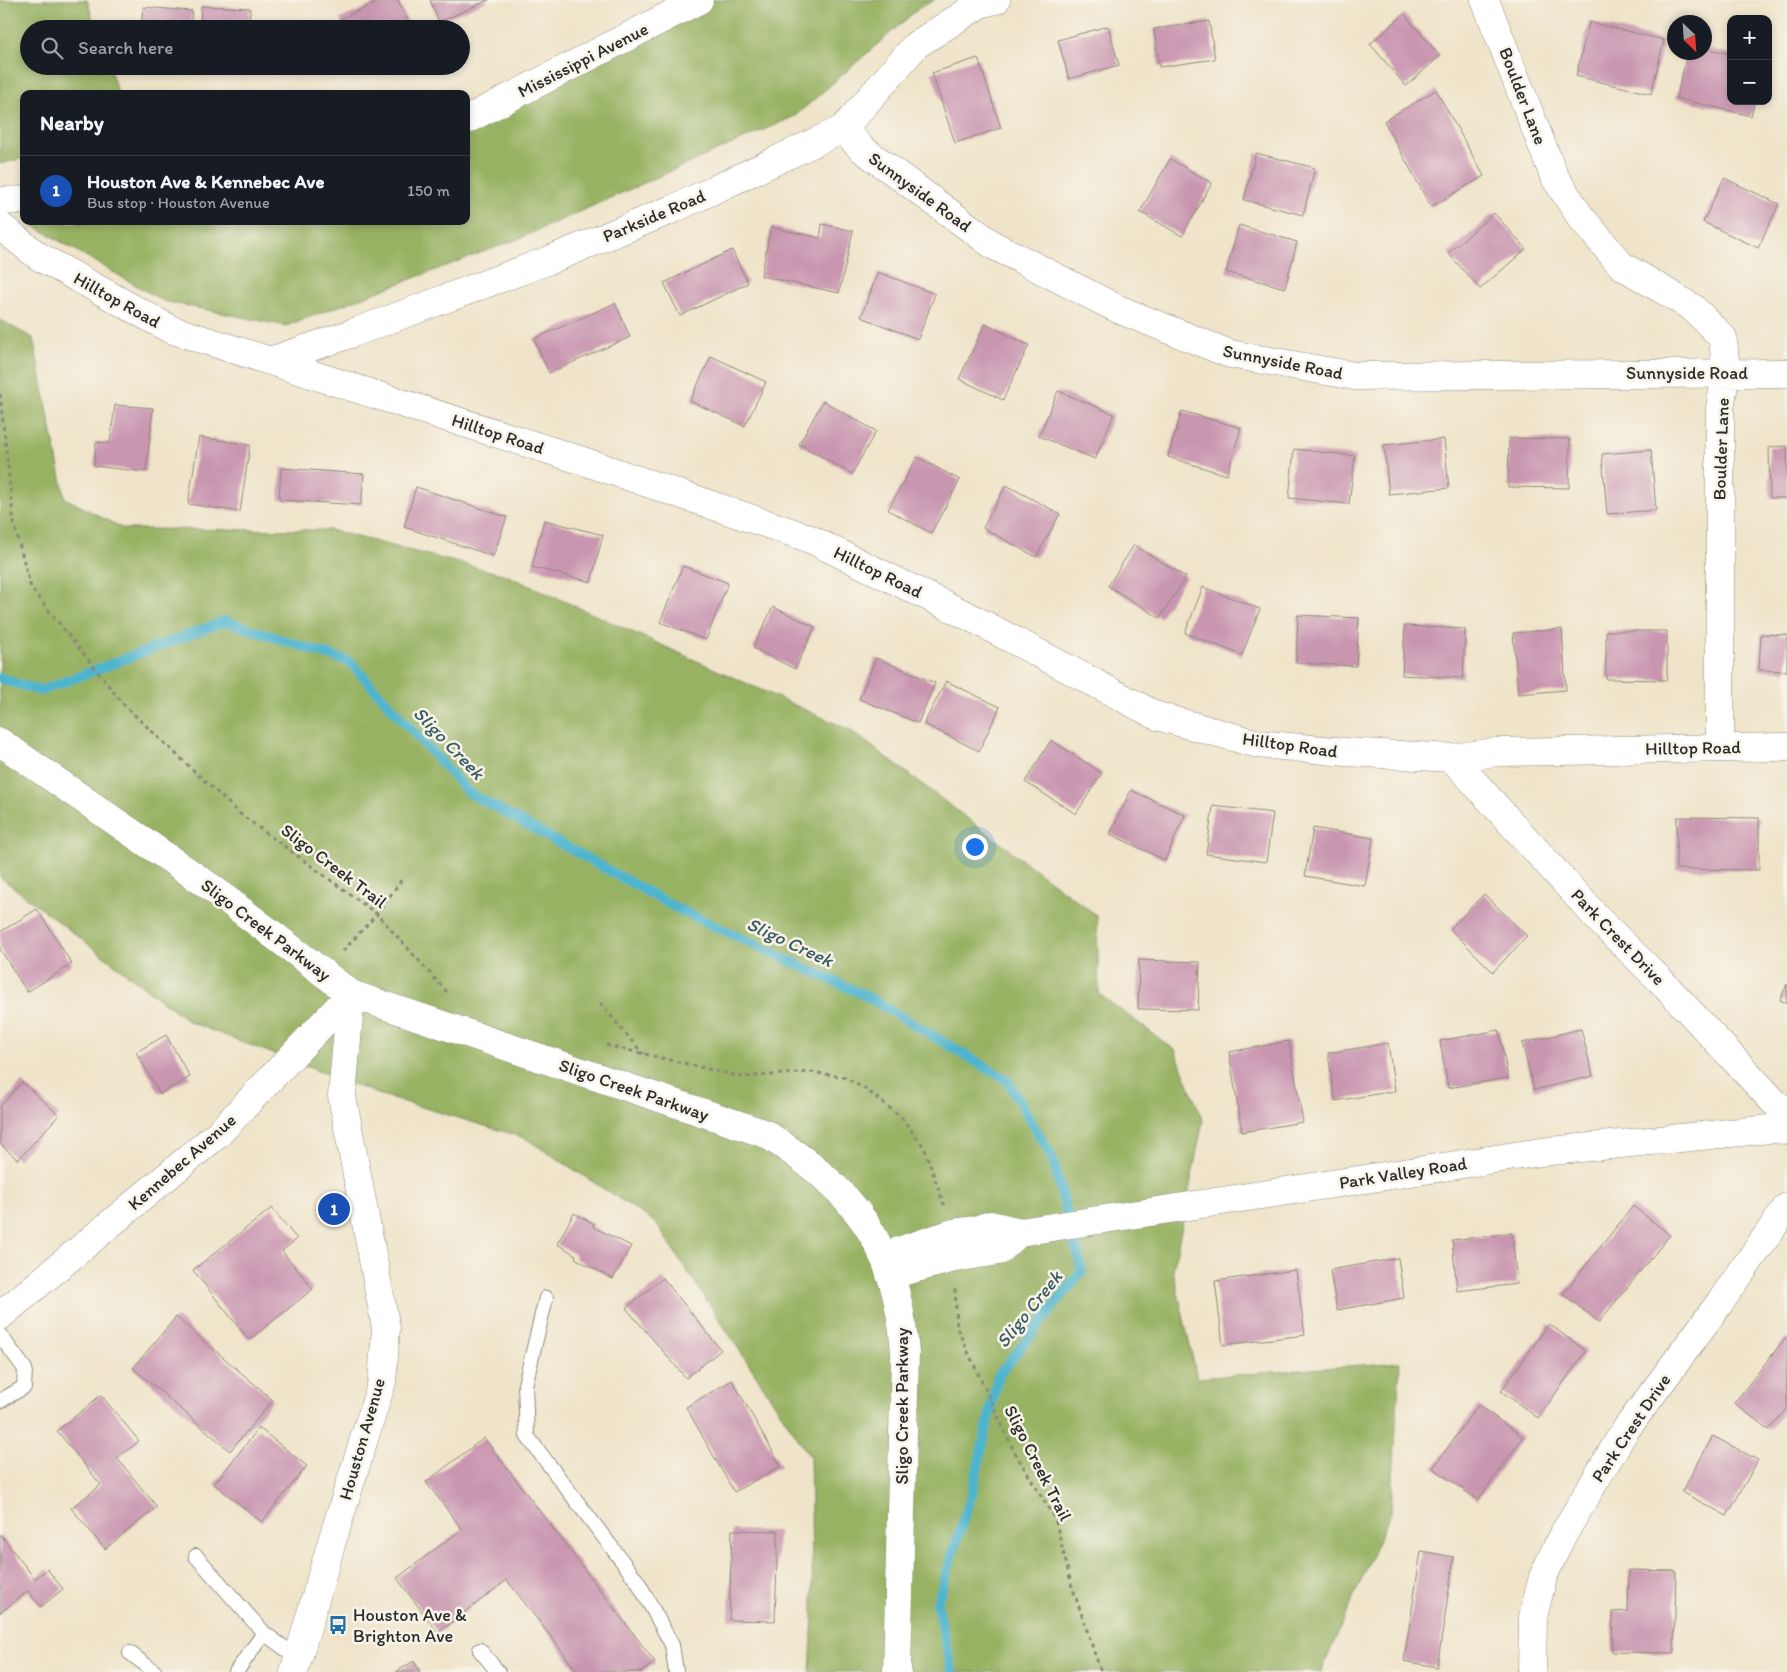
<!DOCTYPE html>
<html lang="en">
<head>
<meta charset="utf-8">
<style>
	body { margin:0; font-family:Itim,sans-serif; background:#20242c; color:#f1f3f6 }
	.controls { position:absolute; right:15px; top:15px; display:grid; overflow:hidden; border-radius:10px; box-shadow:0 2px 8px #0003 }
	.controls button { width:45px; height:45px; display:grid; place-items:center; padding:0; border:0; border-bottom:1px solid #363941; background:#171b24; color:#f1f3f6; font:25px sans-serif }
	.compass { position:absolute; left:1667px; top:15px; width:45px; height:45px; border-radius:50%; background:#171b24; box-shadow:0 2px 8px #0003; rotate:155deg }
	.you { position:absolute; left:974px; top:846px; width:18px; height:18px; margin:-12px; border:4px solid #fff; border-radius:50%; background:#1a73e8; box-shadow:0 0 0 8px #1a73e833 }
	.badge { display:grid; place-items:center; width:32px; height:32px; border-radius:50%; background:#1f6fb2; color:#fff; font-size:16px; font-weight:700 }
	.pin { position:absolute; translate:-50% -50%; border:2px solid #fff; box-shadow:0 1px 5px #0006 }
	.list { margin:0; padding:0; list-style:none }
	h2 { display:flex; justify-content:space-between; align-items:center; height:65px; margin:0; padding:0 20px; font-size:21px }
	h2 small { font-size:16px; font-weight:400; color:#9ea1a6 }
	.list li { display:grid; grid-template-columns:32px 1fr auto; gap:15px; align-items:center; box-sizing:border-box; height:70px; padding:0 20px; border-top:1px solid #363941 }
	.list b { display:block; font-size:19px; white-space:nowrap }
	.list p { margin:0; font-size:16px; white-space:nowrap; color:#9ea1a6 }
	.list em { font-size:16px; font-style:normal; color:#9ea1a6 }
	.icon { flex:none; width:28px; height:28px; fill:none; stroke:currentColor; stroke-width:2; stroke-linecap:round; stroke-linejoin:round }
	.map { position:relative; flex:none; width:1787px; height:1672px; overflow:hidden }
	.search { position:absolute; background:#171b24; box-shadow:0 2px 8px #0003; left:20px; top:20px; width:450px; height:55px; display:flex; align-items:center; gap:12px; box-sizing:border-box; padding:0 18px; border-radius:28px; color:#9ea1a6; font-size:19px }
	.panel { position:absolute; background:#171b24; box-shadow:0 2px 8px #0003; left:20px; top:90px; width:450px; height:135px; border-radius:10px }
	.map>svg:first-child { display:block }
	.forest { fill:#98b264; stroke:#626e48 }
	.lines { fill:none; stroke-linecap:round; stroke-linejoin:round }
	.stream { stroke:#4fb5ce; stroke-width:10 }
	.building { fill:#c996b0 }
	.lane-casing { stroke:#8d887a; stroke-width:16 }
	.street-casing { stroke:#8d887a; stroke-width:29 }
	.secondary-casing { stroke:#8d887a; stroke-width:29 }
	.path { stroke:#8d887a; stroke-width:3; stroke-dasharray:4 4; stroke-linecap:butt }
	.lane { stroke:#fff; stroke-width:14 }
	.street { stroke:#fff; stroke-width:28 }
	.secondary { stroke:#fff; stroke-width:28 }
	.labels { text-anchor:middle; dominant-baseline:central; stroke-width:5; stroke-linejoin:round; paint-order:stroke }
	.street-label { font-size:18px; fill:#2b2b2b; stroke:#f7f3e8 }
	.poi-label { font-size:18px; fill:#2b2b2b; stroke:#f7f3e8; text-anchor:start }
	.water-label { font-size:19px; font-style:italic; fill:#385b64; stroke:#f7f3e8 }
</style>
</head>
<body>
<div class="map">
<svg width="1787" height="1672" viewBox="0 0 1787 1672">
	<rect width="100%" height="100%" fill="#f7f3e8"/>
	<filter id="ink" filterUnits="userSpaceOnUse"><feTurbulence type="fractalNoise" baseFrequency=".02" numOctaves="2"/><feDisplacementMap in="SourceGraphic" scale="10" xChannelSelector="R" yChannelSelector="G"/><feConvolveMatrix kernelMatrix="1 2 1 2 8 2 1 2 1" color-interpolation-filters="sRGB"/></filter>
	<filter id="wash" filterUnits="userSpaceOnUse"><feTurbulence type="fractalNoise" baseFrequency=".0096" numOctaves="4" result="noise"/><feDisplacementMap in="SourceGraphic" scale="20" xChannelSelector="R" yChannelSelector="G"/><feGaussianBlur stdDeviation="1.12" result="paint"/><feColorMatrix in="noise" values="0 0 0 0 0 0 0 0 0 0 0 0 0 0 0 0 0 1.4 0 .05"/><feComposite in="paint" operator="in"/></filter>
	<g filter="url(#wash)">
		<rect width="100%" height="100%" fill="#efe4c9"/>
		<path class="forest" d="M 0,0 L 87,0 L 96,29 L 29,29 L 29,66 L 109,66 L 118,94 L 24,94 L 24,158 L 0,164 Z
			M 712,0 L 935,0 L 919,8 L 795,116 L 518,239 L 286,326 L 163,301 L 29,223 L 466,221 L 466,123 Z
			M 0,320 L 33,338 L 65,498 L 124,529 L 330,530 L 506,575 L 850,730 L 1097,916 L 1099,994 L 1175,1050 L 1203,1121 L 1173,1270 L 1197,1378 L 1400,1362 L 1391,1512 L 1321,1672 L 810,1672 L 813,1614 L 810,1457 L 655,1222 L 525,1138 L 378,1094 L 190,1022 L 0,877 Z"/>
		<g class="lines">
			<path class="stream" d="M 0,678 L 40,691 L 225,621 L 350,662 L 468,792 L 680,910 L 866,996 L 1007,1080 L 1052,1157 L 1082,1271 L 998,1376 L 972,1493 L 937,1603 L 952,1672"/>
		</g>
		<g id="blocks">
			<path class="building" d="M 383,0 L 398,0 L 411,29 L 344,29 L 340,19 Z
				M 430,0 L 489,0 L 439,22 Z
				M 201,6 L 250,8 L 249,29 L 200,29 Z
				M 143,7 L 192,11 L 190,29 L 141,29 Z
				M 1404,14 L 1440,56 L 1406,86 L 1370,44 Z
				M 1209,21 L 1215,59 L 1159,67 L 1154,29 Z
				M 1589,22 L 1664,40 L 1651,94 L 1576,76 Z
				M 1108,26 L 1119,65 L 1069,79 L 1058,40 Z
				M 1704,48 L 1731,54 L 1731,101 L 1755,101 L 1751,116 L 1676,98 L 1688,52 L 1704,52 Z
				M 978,58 L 1001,128 L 955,143 L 932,73 Z
				M 143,66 L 187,66 L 186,71 Z
				M 1436,90 L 1484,176 L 1431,207 L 1384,121 Z
				M 1256,153 L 1315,168 L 1303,215 L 1244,200 Z
				M 1170,159 L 1212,183 L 1182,236 L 1140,212 Z
				M 1724,178 L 1779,204 L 1758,248 L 1703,222 Z
				M 1494,213 L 1526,249 L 1480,289 L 1448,253 Z
				M 822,224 L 853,231 L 839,293 L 761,276 L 771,227 L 820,238 Z
				M 1239,225 L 1297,242 L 1285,288 L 1226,272 Z
				M 732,250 L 748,283 L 680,316 L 664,283 Z
				M 878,272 L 935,294 L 918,339 L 861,317 Z
				M 615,303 L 630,337 L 549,373 L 534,339 Z
				M 985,324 L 1029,345 L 1003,400 L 959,379 Z
				M 711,356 L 766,382 L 745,426 L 690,401 Z
				M 1058,391 L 1114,414 L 1095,459 L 1039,436 Z
				M 823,401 L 876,431 L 852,474 L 799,444 Z
				M 115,405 L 153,408 L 146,472 L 94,466 L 96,442 L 110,443 Z
				M 1182,411 L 1241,428 L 1227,475 L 1168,457 Z
				M 199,437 L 250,445 L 240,512 L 188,504 Z
				M 1509,438 L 1570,439 L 1569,488 L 1508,487 Z
				M 1444,439 L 1449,488 L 1389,494 L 1384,445 Z
				M 1787,446 L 1787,498 L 1770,498 L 1769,447 Z
				M 1294,449 L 1355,456 L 1349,504 L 1289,498 Z
				M 1651,450 L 1656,510 L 1607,514 L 1602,454 Z
				M 917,457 L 960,480 L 931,533 L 888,510 Z
				M 281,468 L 364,474 L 361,505 L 279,500 Z
				M 1006,485 L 1060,514 L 1036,557 L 983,528 Z
				M 416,487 L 507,517 L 493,556 L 404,527 Z
				M 544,520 L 603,535 L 591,582 L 532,567 Z
				M 1134,545 L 1186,577 L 1160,618 L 1108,586 Z
				M 683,566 L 728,583 L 706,640 L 660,622 Z
				M 1203,587 L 1260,609 L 1242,655 L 1185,633 Z
				M 773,607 L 815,627 L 795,669 L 753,648 Z
				M 1298,615 L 1359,618 L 1356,666 L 1296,663 Z
				M 1405,626 L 1465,629 L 1463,678 L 1402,675 Z
				M 1562,629 L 1566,690 L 1518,694 L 1513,633 Z
				M 1606,631 L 1667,631 L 1667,680 L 1606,679 Z
				M 1761,634 L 1787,635 L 1787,671 L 1759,670 Z
				M 876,658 L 935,683 L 918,723 L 859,699 Z
				M 946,681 L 1000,707 L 979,751 L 924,724 Z
				M 1051,740 L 1102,773 L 1076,814 L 1025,782 Z
				M 1131,790 L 1185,815 L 1165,860 L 1110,834 Z
				M 1213,806 L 1273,813 L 1266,862 L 1206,854 Z
				M 1677,817 L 1759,818 L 1759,870 L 1676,869 Z
				M 1313,828 L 1373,838 L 1365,886 L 1305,876 Z
				M 1484,894 L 1527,936 L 1493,972 L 1450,929 Z
				M 37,909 L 72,964 L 27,992 L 0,949 L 0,932 Z
				M 1139,960 L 1200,962 L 1198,1010 L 1138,1009 Z
				M 1787,984 L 1787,1003 L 1780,1000 Z
				M 1581,1029 L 1593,1076 L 1534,1090 L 1522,1043 Z
				M 1499,1030 L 1508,1078 L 1448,1088 L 1440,1041 Z
				M 166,1035 L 190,1077 L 160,1094 L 136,1052 Z
				M 1289,1041 L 1303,1122 L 1242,1132 L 1229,1052 Z
				M 1388,1043 L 1395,1091 L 1335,1101 L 1328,1053 Z
				M 22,1082 L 59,1115 L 18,1160 L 0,1144 L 0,1107 Z
				M 1633,1206 L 1670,1235 L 1599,1322 L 1563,1294 Z
				M 272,1208 L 297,1239 L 282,1251 L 313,1289 L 249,1340 L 193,1270 Z
				M 574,1213 L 594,1224 L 593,1227 L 631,1246 L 613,1279 L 575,1258 L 576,1255 L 557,1244 Z
				M 1512,1233 L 1517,1284 L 1457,1291 L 1452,1240 Z
				M 1398,1258 L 1404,1298 L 1337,1310 L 1330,1270 Z
				M 1296,1270 L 1305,1335 L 1223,1345 L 1215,1281 Z
				M 663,1278 L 721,1350 L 686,1378 L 626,1308 Z
				M 176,1317 L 273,1400 L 230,1451 L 133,1368 Z
				M 1549,1324 L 1586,1351 L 1538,1418 L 1501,1391 Z
				M 1787,1336 L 1787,1408 L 1769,1430 L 1734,1403 Z
				M 732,1380 L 781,1466 L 734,1492 L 686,1407 Z
				M 101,1395 L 139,1441 L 117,1458 L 157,1507 L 105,1549 L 71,1508 L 101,1485 L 57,1431 Z
				M 1478,1405 L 1523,1437 L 1478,1500 L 1433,1468 Z
				M 259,1428 L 307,1466 L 262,1522 L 214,1484 Z
				M 1713,1436 L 1758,1460 L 1727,1516 L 1682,1492 Z
				M 484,1438 L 655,1662 L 642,1672 L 578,1672 L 507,1580 L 438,1633 L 397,1578 L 462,1529 L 426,1482 Z
				M 732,1530 L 778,1531 L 775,1621 L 729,1620 Z
				M 0,1534 L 35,1579 L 47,1569 L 63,1589 L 41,1607 L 28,1591 L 0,1613 Z
				M 1421,1551 L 1454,1557 L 1437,1667 L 1404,1661 Z
				M 1629,1570 L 1676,1571 L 1674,1653 L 1612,1652 L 1613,1612 L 1628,1611 Z
				M 414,1661 L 420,1672 L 396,1672 Z"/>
		</g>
	</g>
	<g filter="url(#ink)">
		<use href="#blocks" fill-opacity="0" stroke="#8d887a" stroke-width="1"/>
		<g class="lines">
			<g class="lane-casing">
				<path id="lane" d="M 546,1298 L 525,1385 L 527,1436 L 638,1582 L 672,1645 L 676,1672
					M 0,1335 L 25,1369 L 24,1387 L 0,1401
					M 196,1556 L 264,1633 L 298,1658
					M 480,1650 L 498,1672
					M 130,1653 L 155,1672
					M 236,1672 L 264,1633"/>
			</g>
			<g class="street-casing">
				<path id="street" d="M 1485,0 L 1554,176 L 1580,216 L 1621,265 L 1693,308 L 1723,338 L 1726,373 L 1720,408 L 1720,747
					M 466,120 L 699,0
					M 843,129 L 861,148 L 993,245 L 1118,309 L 1230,354 L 1355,376 L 1787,373
					M 0,201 L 24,200
					M 0,226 L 38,256 L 170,329 L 583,461 L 808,538 L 970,617 L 1157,716 L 1258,744 L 1346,752 L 1452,758 L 1497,752 L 1787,747
					M 270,361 L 353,333 L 547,261 L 673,209 L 843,129 L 916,45 L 980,4 L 996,0
					M 1452,758 L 1601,922 L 1660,980 L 1775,1103 L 1787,1111
					M 883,1256 L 953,1233 L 976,1230 L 990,1225 L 1020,1232 L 1541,1152 L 1770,1129 L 1787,1130
					M 890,1275 L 955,1258 L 999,1251 L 1020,1232
					M 0,1316 L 219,1133 L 351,994
					M 294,1672 L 332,1541 L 382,1382 L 386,1328 L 342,1096 L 351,994
					M 1532,1672 L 1533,1617 L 1543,1577 L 1561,1538 L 1624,1432 L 1721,1301 L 1787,1207"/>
			</g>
			<g class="secondary-casing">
				<path id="secondary" d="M 0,742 L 209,886 L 351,994 L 766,1134 C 856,1192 898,1245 905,1354 L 897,1672"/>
			</g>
			<path class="path" d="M 0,394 L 14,524 L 31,588 L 125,706 L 240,814 L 377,914 L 447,992
				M 343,951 L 377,914 L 402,879
				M 600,1003 L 643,1054
				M 606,1045 L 742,1077 L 811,1072 L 844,1077 L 867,1090 L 901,1117 L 924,1147 L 944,1205
				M 955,1289 L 957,1328 L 1014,1451 L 1055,1519 L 1071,1583 L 1101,1672"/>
			<use href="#lane" class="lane"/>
			<use href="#street" class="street"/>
			<use href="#secondary" class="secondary"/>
		</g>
	</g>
	<defs>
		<g id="bus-bare" transform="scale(1.5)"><path d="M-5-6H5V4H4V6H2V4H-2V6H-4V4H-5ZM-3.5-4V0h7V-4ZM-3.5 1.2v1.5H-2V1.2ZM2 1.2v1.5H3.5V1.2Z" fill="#1f6fb2" stroke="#f7f3e8" stroke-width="2.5" paint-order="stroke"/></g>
	</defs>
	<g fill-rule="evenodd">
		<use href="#bus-bare" x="338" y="1625"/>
	</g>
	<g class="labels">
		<g class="street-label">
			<text transform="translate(583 60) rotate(-27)">Mississippi Avenue</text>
			<text transform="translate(1523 96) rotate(69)">Boulder Lane</text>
			<text transform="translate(920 192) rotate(36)">Sunnyside Road</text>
			<text transform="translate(654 216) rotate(-23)">Parkside Road</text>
			<text transform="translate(117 300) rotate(29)">Hilltop Road</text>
			<text transform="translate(1283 362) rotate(11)">Sunnyside Road</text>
			<text x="1687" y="373">Sunnyside Road</text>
			<text transform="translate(498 434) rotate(18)">Hilltop Road</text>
			<text transform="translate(1721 449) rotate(-88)">Boulder Lane</text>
			<text transform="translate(878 572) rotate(26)">Hilltop Road</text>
			<text transform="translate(1290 745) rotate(8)">Hilltop Road</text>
			<text transform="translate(1693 748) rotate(-1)">Hilltop Road</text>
			<text transform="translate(334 866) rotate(37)">Sligo Creek Trail</text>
			<text transform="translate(266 930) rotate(37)">Sligo Creek Parkway</text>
			<text transform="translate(1618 937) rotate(46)">Park Crest Drive</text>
			<text transform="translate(634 1090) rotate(19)">Sligo Creek Parkway</text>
			<text transform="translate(182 1162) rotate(-41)">Kennebec Avenue</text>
			<text transform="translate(1403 1173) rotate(-9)">Park Valley Road</text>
			<text transform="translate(902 1406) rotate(-90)">Sligo Creek Parkway</text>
			<text transform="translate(1631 1428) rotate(-56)">Park Crest Drive</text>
			<text transform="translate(362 1439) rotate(-74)">Houston Avenue</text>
			<text transform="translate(1038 1463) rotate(63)">Sligo Creek Trail</text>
		</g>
		<g class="poi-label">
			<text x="353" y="1615">Houston Ave &amp;<tspan x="353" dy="21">Brighton Ave</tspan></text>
		</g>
		<g class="water-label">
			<text transform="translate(449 743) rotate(46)">Sligo Creek</text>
			<text transform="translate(790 942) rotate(25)">Sligo Creek</text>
			<text transform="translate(1029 1309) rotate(-51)">Sligo Creek</text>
		</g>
	</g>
</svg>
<div class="controls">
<button>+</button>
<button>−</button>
</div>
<svg class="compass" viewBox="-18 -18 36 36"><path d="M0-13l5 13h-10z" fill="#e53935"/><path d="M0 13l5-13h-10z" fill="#9ea1a6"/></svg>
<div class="you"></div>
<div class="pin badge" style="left:334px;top:1209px;background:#1a4fb4">1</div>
<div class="search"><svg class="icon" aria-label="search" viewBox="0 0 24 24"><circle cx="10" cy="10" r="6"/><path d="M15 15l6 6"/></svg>Search here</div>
<section class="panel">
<h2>Nearby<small></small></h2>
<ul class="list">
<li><span class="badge" style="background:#1a4fb4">1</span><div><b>Houston Ave &amp; Kennebec Ave</b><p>Bus stop · Houston Avenue</p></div><em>150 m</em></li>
</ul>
</section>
</div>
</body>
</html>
